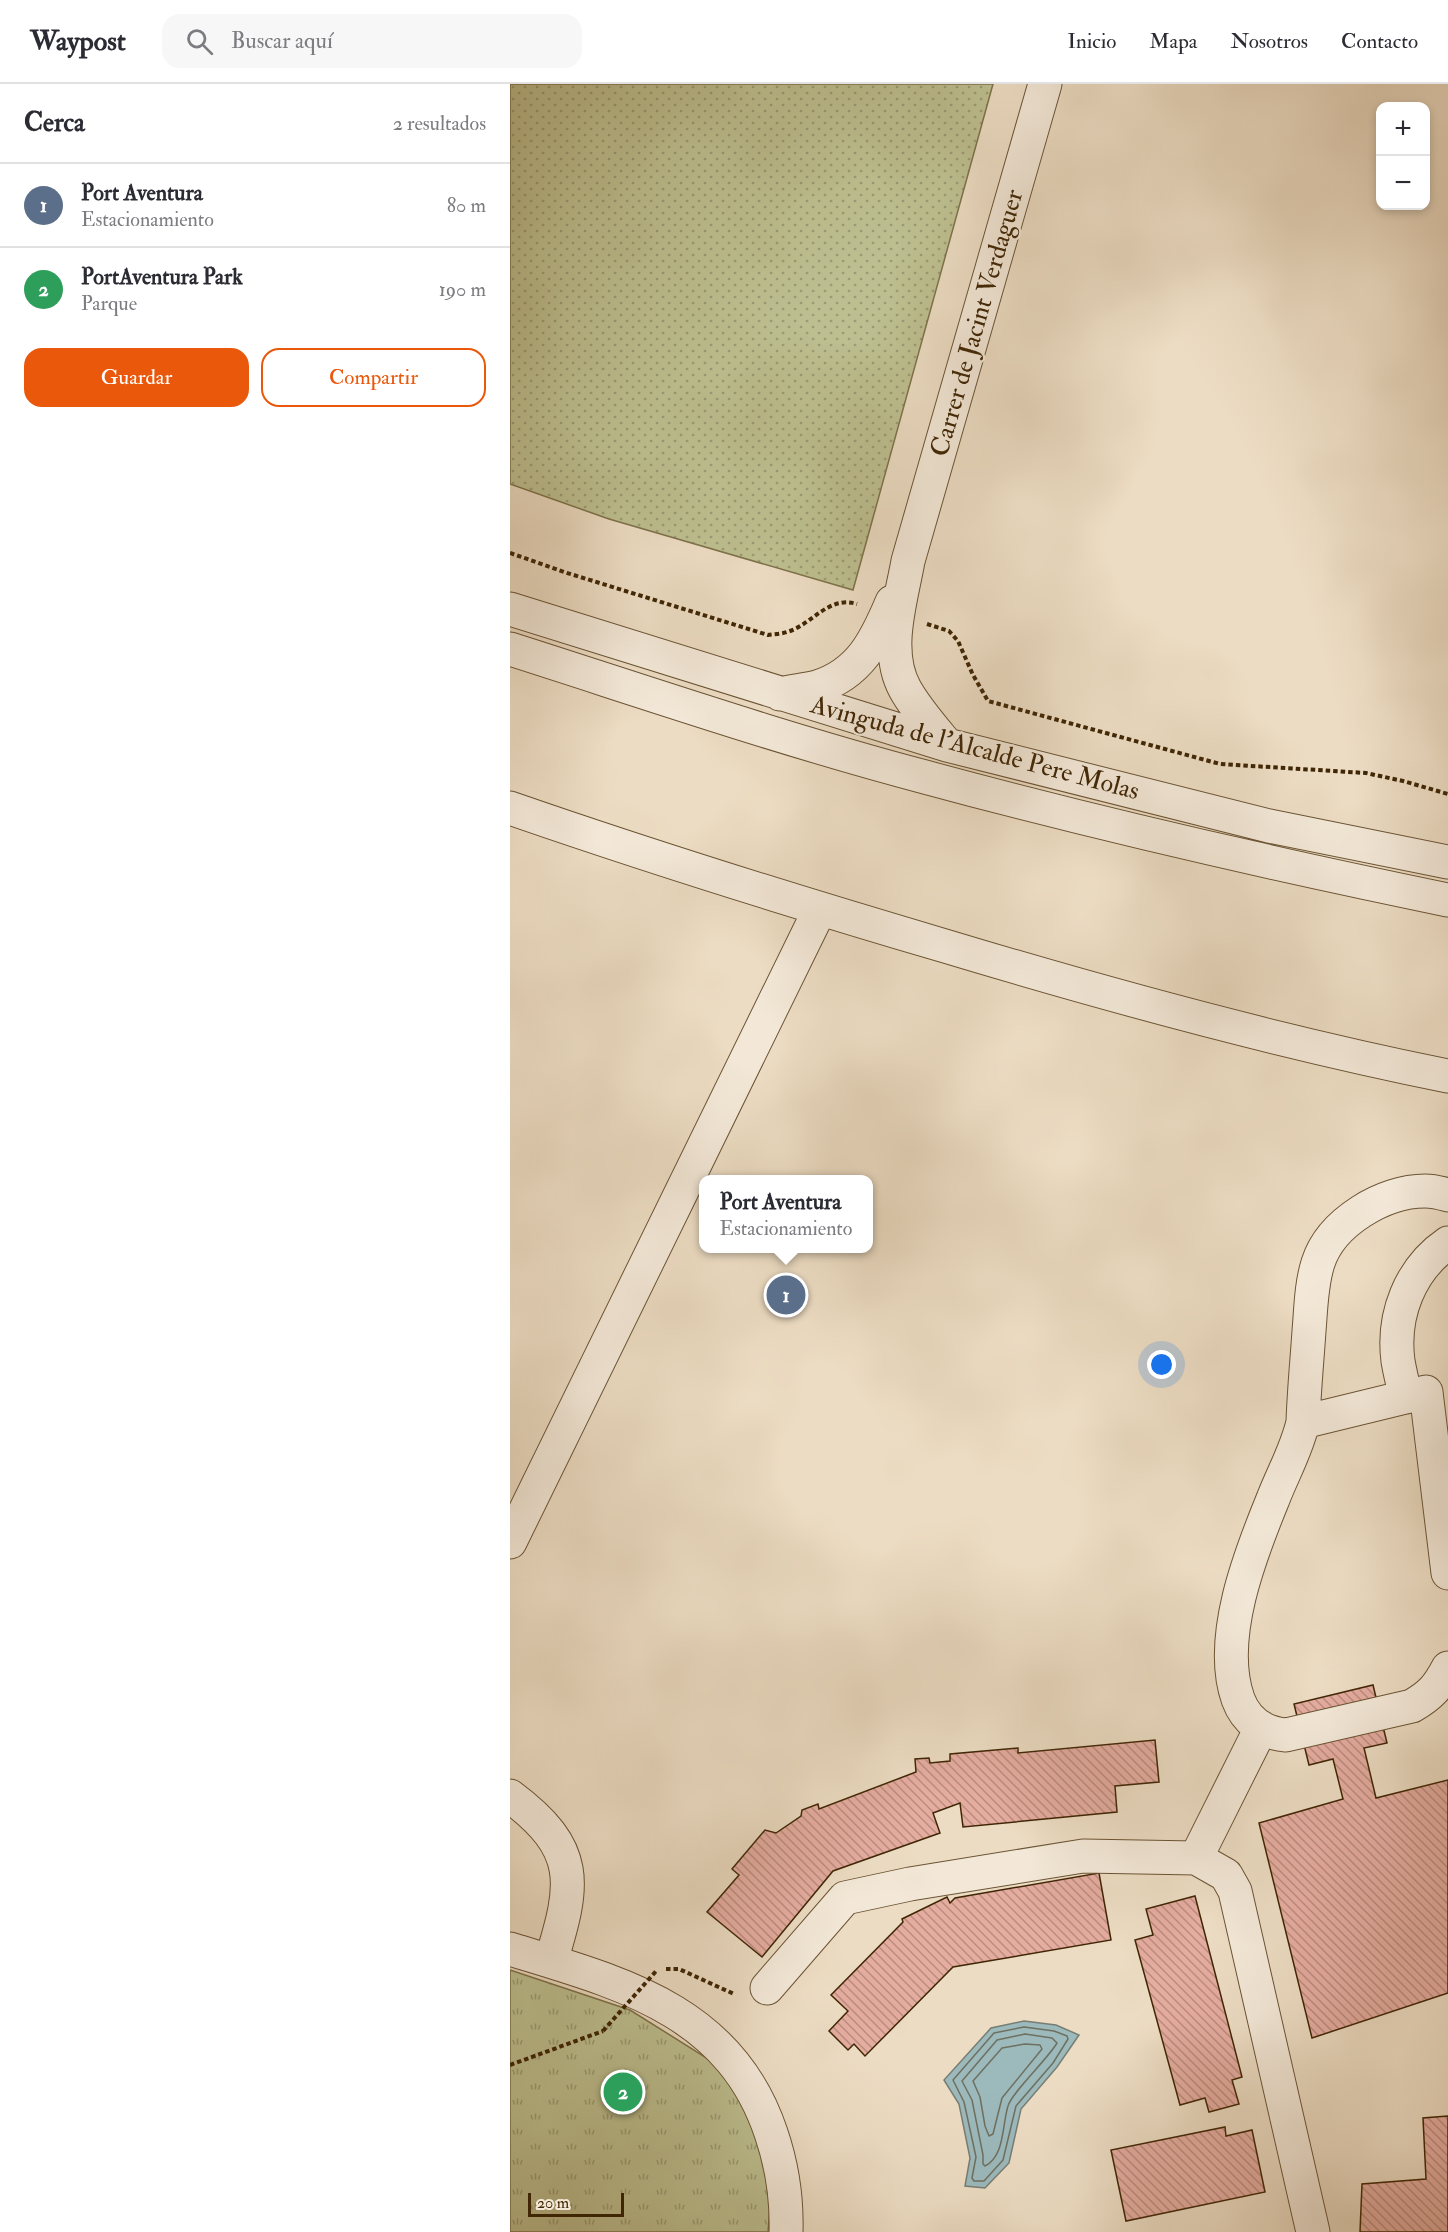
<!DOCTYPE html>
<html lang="es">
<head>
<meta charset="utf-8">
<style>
	body { margin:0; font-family:"IM FELL Double Pica",serif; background:#f7f7f7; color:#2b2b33 }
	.controls { position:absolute; right:18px; top:18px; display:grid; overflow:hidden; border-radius:12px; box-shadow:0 3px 9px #0003 }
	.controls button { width:54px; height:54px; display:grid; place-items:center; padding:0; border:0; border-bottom:2px solid #e1e1e2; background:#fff; color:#2b2b33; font:30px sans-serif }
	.scale { position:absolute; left:18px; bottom:15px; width:96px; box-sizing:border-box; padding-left:6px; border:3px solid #402605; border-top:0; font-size:16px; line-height:21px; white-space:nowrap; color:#402605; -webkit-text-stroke:4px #f3e8d8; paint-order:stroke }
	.you { position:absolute; left:652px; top:1281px; width:21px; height:21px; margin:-15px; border:4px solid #fff; border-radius:50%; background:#1a73e8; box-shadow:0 0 0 9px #1a73e833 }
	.badge { display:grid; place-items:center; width:39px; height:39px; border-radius:50%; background:#ea580c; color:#fff; font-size:20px; font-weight:700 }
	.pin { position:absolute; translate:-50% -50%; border:3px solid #fff; box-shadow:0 2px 6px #0006 }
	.popup { position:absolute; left:189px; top:1091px; width:174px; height:78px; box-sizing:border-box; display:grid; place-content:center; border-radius:12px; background:#fff; filter:drop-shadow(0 2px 4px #0005); font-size:20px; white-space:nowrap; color:#7c7c81 }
	.popup b { font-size:22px; color:#2b2b33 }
	.popup::after { content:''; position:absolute; left:50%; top:100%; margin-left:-12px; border:12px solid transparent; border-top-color:#fff }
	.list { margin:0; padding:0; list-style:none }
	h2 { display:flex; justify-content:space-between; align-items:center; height:78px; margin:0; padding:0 24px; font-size:26px }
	h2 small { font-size:20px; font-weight:400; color:#7c7c81 }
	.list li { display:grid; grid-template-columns:39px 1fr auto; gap:18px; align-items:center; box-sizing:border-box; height:84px; padding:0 24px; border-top:2px solid #e1e1e2 }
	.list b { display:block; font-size:22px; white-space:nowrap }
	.list p { margin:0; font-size:20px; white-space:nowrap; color:#7c7c81 }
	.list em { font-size:20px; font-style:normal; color:#7c7c81 }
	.actions { display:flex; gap:12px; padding:18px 24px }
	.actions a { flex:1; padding:14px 0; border:2px solid #ea580c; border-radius:18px; text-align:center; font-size:21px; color:#ea580c }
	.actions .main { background:#ea580c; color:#fff }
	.icon { flex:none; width:33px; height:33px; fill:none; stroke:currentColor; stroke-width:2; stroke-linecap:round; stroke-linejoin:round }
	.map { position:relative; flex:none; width:938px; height:2148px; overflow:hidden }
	header { display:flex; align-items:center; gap:36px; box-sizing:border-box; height:84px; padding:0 30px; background:#fff; border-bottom:2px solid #e1e1e2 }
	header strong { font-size:28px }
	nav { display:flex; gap:33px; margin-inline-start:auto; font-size:21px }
	.search { width:420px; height:54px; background:#f7f7f7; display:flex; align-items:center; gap:15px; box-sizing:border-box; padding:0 21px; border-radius:18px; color:#7c7c81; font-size:22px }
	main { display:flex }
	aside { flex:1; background:#fff }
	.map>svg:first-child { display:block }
	.grass { fill:url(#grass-dots); stroke:#7e724a; stroke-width:1.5 }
	.park { fill:url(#park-tufts); stroke:#7e724a; stroke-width:1.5 }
	.water { fill:#9cb9bc; stroke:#777e73; stroke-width:1.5 }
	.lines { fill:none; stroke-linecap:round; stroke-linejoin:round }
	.shore { stroke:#6e7060; stroke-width:1.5 }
	.building { fill:url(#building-back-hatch); stroke:#402605; stroke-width:1.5 }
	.minor-casing { stroke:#6b5434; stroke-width:35 }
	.path { stroke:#402605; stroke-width:4; stroke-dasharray:4.5 3; stroke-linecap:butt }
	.minor { stroke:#f3e8d8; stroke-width:33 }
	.path-bridge { stroke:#402605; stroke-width:4; stroke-dasharray:4.5 3; stroke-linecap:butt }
	.labels { text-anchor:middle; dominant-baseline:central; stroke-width:4.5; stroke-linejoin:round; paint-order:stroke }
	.street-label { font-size:26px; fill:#402605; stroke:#f3e8d8 }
</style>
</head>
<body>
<header>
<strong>Waypost</strong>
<div class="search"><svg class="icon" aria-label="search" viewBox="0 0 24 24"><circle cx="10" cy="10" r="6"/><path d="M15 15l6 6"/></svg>Buscar aquí</div>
<nav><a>Inicio</a><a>Mapa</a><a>Nosotros</a><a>Contacto</a></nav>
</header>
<main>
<aside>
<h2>Cerca<small>2 resultados</small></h2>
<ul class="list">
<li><span class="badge" style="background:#5c6f8a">1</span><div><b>Port Aventura</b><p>Estacionamiento</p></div><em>80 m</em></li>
<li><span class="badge" style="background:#2e9e5b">2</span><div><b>PortAventura Park</b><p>Parque</p></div><em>190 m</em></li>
</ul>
<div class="actions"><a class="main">Guardar</a><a>Compartir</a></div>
</aside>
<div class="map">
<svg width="938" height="2148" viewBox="0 0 938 2148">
	<defs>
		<pattern id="grass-dots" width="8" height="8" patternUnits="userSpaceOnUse" patternTransform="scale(1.5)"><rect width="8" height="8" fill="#bdbf90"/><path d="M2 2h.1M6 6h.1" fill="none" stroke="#9b9b74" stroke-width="1.8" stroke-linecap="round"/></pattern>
		<pattern id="park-tufts" width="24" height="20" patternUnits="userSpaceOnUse" patternTransform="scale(1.5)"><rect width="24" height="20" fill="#bdbf90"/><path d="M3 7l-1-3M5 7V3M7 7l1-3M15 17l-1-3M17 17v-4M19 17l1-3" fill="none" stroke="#9b9b74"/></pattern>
		<pattern id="building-back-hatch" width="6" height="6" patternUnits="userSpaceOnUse" patternTransform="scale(1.5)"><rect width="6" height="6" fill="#e5aca0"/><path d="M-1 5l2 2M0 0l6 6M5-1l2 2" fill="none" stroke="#bb8c80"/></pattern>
	</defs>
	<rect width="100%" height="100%" fill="#ecdcc3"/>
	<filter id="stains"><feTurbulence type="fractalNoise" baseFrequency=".00333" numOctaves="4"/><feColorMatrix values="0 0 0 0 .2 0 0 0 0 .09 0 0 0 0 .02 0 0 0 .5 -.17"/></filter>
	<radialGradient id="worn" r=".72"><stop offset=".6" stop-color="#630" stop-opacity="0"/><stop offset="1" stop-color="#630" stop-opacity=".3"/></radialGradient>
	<path class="grass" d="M 0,0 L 483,0 L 343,506 L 99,435 L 0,400 Z"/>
	<path class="park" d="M 0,1886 L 120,1926 L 211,1983 L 240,2033 L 262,2097 L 258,2148 L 0,2148 Z"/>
	<path class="water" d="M 514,1937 L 546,1941 L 569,1951 L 547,1983 L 511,2025 L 499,2079 L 475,2104 L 455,2102 L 460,2074 L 449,2020 L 434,1996 L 481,1944 Z"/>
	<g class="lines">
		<path class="shore" d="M 514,1943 L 544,1947 L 557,1952 L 558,1955 L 543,1979 L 506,2022 L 493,2076 L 474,2097 L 464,2097 L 462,2094 L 466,2073 L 454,2018 L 443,1996 L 484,1949 Z
			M 515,1950 L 542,1954 L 547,1959 C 537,1976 502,2008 498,2022 C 492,2041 495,2072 475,2082 L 473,2080 L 473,2071 L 462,2016 L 452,1997 L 487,1956 Z
			M 515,1960 L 530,1961 L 532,1965 L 492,2014 L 483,2050 L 479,2052 L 475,2042 L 470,2013 L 463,1997 L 492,1964 Z"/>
	</g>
	<path class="building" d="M 863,1601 L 877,1659 L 854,1664 L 866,1714 L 938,1696 L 938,1909 L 802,1954 L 749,1739 L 833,1715 L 823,1675 L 799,1681 L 784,1620 Z
		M 645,1656 L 649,1698 L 605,1702 L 607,1728 L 453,1743 L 450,1719 L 423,1729 L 430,1749 L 323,1787 L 252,1873 L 197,1828 L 229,1791 L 222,1785 L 255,1746 L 266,1749 L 291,1732 L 292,1726 L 308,1720 L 309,1725 L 406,1688 L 405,1675 L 419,1674 L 420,1679 L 440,1677 L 440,1670 L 508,1664 L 508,1669 Z
		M 589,1789 L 601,1856 L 443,1883 L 355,1972 L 344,1960 L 338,1966 L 319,1947 L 338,1927 L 321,1911 L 393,1838 L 392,1835 L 437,1813 L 440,1819 L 445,1814 Z
		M 685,1812 L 732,1993 L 722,1996 L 729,2020 L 699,2028 L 695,2014 L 670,2021 L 625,1856 L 643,1851 L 636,1825 Z
		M 938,2032 L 938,2148 L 850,2148 L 852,2100 L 916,2095 L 913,2034 Z
		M 715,2043 L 716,2052 L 742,2046 L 755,2108 L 616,2137 L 601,2066 Z"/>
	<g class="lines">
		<g class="minor-casing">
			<path id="minor" d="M 0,525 L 437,661 L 759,742 L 938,778
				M 0,565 C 138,609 275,656 415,693 C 588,740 763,780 938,816
				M 270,610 C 282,607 295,606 307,603 C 350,590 366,556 382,518
				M 437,661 C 422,643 406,625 395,605 C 374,567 391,517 398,477 L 535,0
				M 0,724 C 144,774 289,819 435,862 C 601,912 768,958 938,992
				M 938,1111 C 931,1109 923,1107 915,1107 C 874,1107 821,1138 808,1179 C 801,1201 801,1224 799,1247 C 797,1277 794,1307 793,1338 C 787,1365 773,1389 763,1415 C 740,1471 707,1555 728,1615 C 736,1637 753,1649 776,1651 L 902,1622 C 921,1611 928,1603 938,1584
				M 896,1313 C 893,1301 890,1289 888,1277 C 882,1231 900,1185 938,1159
				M 793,1338 L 916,1308 L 938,1489
				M 0,1458 L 310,825
				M 0,1712 C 71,1765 65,1799 41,1877
				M 686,1774 L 751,1644
				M 0,1865 C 111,1899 220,1926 261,2049 C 272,2081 277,2114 276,2148
				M 257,1904 L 335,1814 L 400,1800 L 573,1772 L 686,1774 L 716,1791 L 725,1807 L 803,2148"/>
		</g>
		<path class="path" d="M 0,469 L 54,488 L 258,551 C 264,550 271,550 277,548 C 302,541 318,511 347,520
			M 417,540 L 439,547 L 448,557 L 463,591 L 478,617 L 710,680 L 856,689 L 893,697 L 938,710
			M 156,1885 L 169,1885 L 224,1910
			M 0,1981 L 93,1947"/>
		<use href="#minor" class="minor"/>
		<path class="path-bridge" d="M 93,1947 L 147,1886"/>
	</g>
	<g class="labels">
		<g class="street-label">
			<text transform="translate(467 239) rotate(-74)">Carrer de Jacint Verdaguer</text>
			<text transform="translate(465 664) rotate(15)">Avinguda de l'Alcalde Pere Molas</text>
		</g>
	</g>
	<rect width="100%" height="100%" filter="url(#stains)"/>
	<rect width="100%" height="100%" fill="url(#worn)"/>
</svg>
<div class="controls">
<button>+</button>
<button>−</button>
</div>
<div class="scale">20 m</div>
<div class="you"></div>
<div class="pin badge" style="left:276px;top:1211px;background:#5c6f8a">1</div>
<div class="popup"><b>Port Aventura</b>Estacionamiento</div>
<div class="pin badge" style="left:113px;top:2008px;background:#2e9e5b">2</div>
</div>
</main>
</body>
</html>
